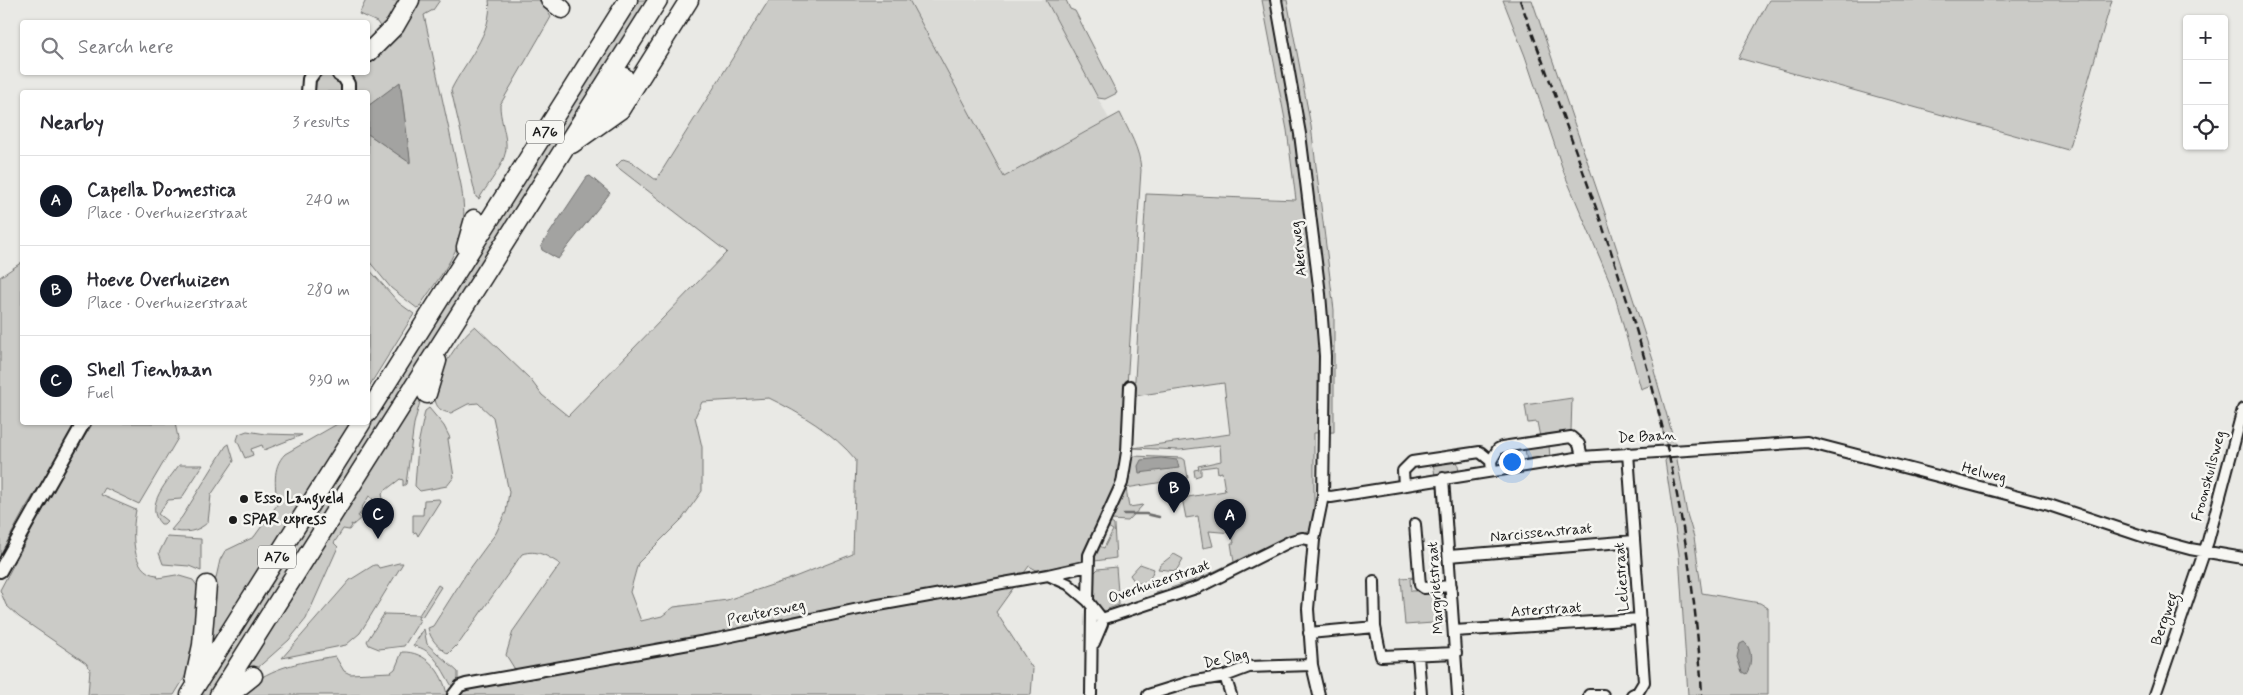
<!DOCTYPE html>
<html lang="en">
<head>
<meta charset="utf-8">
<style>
	body { margin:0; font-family:Mynerve,sans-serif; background:#f7f7f7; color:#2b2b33 }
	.controls { position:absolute; right:15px; top:15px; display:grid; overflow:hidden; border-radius:5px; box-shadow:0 1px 4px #0004 }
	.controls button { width:45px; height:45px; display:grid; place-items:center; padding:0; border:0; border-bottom:1px solid #e1e1e2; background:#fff; color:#2b2b33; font:25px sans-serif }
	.you { position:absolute; left:1511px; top:461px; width:18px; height:18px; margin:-12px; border:4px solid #fff; border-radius:50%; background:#1a73e8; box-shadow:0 0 0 8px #1a73e833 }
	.badge { display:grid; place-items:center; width:32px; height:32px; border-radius:50%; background:#111827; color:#fff; font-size:16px; font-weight:700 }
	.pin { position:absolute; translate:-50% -41px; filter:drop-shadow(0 1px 2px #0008) }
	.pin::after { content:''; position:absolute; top:26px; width:18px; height:15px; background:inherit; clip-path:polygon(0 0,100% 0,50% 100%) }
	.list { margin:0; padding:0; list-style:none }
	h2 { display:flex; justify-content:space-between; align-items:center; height:65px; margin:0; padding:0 20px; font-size:21px }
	h2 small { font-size:16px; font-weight:400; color:#7c7c81 }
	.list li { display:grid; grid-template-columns:32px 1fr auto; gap:15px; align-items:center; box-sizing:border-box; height:90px; padding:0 20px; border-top:1px solid #e1e1e2 }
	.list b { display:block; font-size:19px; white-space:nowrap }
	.list p { margin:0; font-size:16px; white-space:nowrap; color:#7c7c81 }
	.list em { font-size:16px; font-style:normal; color:#7c7c81 }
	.icon { flex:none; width:28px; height:28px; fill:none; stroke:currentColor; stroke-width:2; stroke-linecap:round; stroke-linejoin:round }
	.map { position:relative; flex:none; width:2243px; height:695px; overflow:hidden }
	.search { position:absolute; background:#fff; box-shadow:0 1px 4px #0004; left:20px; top:20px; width:350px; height:55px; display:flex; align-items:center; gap:12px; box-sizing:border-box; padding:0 18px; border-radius:5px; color:#7c7c81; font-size:19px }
	.panel { position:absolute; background:#fff; box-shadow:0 1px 4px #0004; left:20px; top:90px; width:350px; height:335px; border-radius:5px }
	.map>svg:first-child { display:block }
	.built { fill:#dadad6 }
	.green { fill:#cbcbc7; stroke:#747472; fill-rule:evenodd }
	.water { fill:#a3a3a1; stroke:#6d6d6c }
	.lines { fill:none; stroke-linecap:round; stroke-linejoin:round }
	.stream { stroke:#6d6d6c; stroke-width:2.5 }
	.minor-casing { stroke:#1c1c1c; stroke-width:14 }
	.tertiary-casing { stroke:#1c1c1c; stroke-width:16 }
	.motorway-casing { stroke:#1c1c1c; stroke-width:21 }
	.minor { stroke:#f6f6f2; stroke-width:10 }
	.tertiary { stroke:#f6f6f2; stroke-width:12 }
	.motorway { stroke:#f6f6f2; stroke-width:18 }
	.rail { stroke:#1c1c1c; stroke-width:2.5; stroke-dasharray:8 4; stroke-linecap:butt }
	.poi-dot { fill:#1c1c1c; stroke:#f6f6f2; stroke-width:2 }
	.labels { text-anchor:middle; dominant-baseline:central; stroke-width:5; stroke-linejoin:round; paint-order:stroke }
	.shield { fill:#f6f6f2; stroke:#5d5d5c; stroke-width:1 }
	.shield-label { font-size:14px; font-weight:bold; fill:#1c1c1c }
	.street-label { font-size:15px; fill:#1c1c1c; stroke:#f6f6f2 }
	.poi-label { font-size:15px; font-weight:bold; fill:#1c1c1c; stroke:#f6f6f2; text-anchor:start }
</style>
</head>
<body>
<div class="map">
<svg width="2243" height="695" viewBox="0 0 2243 695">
	<rect width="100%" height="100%" fill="#e9e9e5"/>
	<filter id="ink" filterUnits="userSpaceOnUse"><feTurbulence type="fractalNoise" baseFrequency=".02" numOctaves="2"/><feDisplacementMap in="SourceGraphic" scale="10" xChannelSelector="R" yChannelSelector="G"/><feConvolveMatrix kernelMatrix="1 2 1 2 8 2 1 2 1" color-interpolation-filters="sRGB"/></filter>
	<g filter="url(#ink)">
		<path class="built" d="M 909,0 L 1046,0 L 1109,119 L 1004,177 Z"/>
		<path class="green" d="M 366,0 L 406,0 L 383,31 L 377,22 L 359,14 Z
			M 416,0 L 440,0 L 433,10 L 424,15 L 461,185 C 463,199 465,213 463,227 C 458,257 433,285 418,309 L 391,288 L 368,260 L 368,134 L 410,162 L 400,83 L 368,106 L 368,92 L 350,92 L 348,72 L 368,72 L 368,59 Z
			M 489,0 L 540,0 L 551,17 L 500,105 C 500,118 505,130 506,143 C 508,162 488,183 479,199 L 476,197 L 451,90 C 464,63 494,32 489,0 Z
			M 635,0 L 652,0 L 213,695 L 197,695 Z
			M 769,0 L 909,0 L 1004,177 L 1120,113 C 1129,132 1140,149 1141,170 L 1122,462 L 1118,479 L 1085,564 L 1040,572 L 1029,566 L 996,612 L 1033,669 L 1031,695 L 459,695 L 467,681 L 516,671 L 506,655 L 513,631 L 560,564 C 547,556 537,549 522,554 L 460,642 L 448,654 C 438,646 431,641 428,628 L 433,626 L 466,574 L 496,533 L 506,512 L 509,492 L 493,417 L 478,403 L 468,404 L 451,413 C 410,409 458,338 475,326 L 530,379 L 542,395 L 568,416 L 727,252 L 616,166 L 623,159 L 632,162 L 656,180 ZM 769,398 C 800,413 834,433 856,460 L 853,554 L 787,580 L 727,600 L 674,607 L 662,616 L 641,621 L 630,592 L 638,563 L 682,519 L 702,491 L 702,447 L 695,417 L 702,402 Z
			M 1046,0 L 1066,0 L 1070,9 L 1075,11 L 1117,93 L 1105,99 L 1098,98 Z
			M 1262,0 L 1287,0 L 1311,126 L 1334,310 L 1334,432 L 1314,433 L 1314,528 L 1212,578 L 1157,597 L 1156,593 L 1200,578 L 1234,562 L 1231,543 L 1234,543 L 1232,533 L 1209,531 L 1213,546 L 1203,548 L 1198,516 L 1186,518 L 1182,498 L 1225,491 L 1222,472 L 1218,473 L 1217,466 L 1201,468 L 1201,475 L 1195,477 L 1194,470 L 1199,469 L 1198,466 L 1221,461 L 1220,445 L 1180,450 L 1133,448 L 1230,434 L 1224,383 L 1134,396 L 1146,194 L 1296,200 L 1287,130 Z
			M 1503,0 L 1532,0 L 1608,222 L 1655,366 L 1654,371 L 1676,447 L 1667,447 L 1651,385 L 1641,389 L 1613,289 L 1564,173 L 1525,56 Z
			M 1769,0 L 2112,0 L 2068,150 L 1738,58 Z
			M 325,73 L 334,74 L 341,83 L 341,92 L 313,92 L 314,82 Z
			M 22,262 L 22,422 L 79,423 L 26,507 L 0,555 L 0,277 Z
			M 368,268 L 399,303 L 414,314 L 368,388 Z
			M 424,387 L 414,424 L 406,484 L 403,486 L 403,480 L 400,479 L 382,493 L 383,500 L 370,516 L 363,518 L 360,515 L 373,499 L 369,496 L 361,509 L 363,510 L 358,516 L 361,518 L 353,525 L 351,524 L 352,526 L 349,530 L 343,529 L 334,543 L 338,547 L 306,619 L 289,640 L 236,687 Z
			M 1572,398 L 1571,432 L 1540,437 L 1537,422 L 1528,423 L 1525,405 Z
			M 429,408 L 444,426 L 450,438 L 448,439 L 454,477 L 447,486 L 420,491 L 415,486 L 418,445 L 425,411 Z
			M 93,423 L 175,423 L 178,438 L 139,504 L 105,488 L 101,495 L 136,510 C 132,530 130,573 157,575 L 158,578 L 176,575 L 193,580 L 200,590 L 201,603 L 188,672 L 174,695 L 88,695 L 90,669 L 86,663 L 19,617 L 6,605 L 0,590 L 66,466 Z
			M 339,423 L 354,423 L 208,654 L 213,591 L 220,560 L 225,551 L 254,537 L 277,505 C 276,487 271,468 285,454 Z
			M 247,431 L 266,434 L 302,435 L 264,450 L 262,445 L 251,449 L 253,455 L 245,458 L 237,440 L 239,434 Z
			M 229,444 L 234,461 L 211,495 L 208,522 C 198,532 184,534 171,530 L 182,517 L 226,446 Z
			M 1549,445 L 1550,458 L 1527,462 L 1525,449 Z
			M 1676,454 L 1687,514 L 1694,537 L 1702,593 L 1760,603 L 1768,608 L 1768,695 L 1688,695 L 1679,554 L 1665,461 L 1669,455 Z
			M 1133,456 L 1182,458 L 1185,460 L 1188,478 L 1126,488 L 1129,507 L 1143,505 L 1128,521 L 1111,520 L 1125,488 L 1130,459 Z
			M 1457,459 L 1459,472 L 1435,476 L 1433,463 Z
			M 179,465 L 203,465 L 181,499 L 168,500 L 158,514 L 167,521 L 164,524 L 161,524 C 143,506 168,481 179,465 Z
			M 439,499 L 440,501 L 418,536 L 416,532 L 413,533 L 413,515 L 423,515 L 424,500 Z
			M 1110,522 L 1114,525 L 1116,558 L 1095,561 L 1093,559 L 1097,545 L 1104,548 L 1113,530 L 1106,526 Z
			M 167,537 L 201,539 L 201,571 L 189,566 L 163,564 L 159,553 Z
			M 1174,554 L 1183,559 L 1176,571 L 1158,569 L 1160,565 Z
			M 399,563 L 403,563 L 360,633 L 346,645 L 282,658 L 350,580 L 374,565 L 377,565 L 379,568 Z
			M 1140,564 L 1154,569 L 1149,581 L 1136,584 L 1130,575 Z
			M 1116,567 L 1119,605 L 1108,609 L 1108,612 C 1090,608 1094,589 1093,574 L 1098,569 Z
			M 1416,577 L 1410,579 L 1411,591 L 1445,590 L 1447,622 L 1405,625 L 1401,578 Z
			M 438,585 L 441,587 L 422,617 L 419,615 L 418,619 L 420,620 L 404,646 L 379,649 L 369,645 L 367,641 L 384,614 L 419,615 Z
			M 424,629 L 427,644 L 458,672 L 458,681 L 453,688 C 443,672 434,648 413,646 Z
			M 402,652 C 426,651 443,672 447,695 L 237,695 C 271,666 293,664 335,656 L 344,671 L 350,674 L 391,672 L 395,669 Z"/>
		<path class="water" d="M 400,82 L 410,158 L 410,163 L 368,134 L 368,106 Z
			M 590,176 L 610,193 L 558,259 L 542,250 L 541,246 L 587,177 Z
			M 1161,458 L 1177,460 L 1179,468 L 1139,473 L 1138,466 L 1141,460 Z
			M 1744,642 C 1753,649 1752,666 1746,674 L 1742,672 L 1737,657 L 1740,644 Z"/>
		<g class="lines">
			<path class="stream" d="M 1124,514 L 1146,514 L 1159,517"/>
			<g class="minor-casing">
				<path id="minor" d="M 1276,0 L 1300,134 L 1320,294 L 1325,356 L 1323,496 L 1314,540 L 1308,609 L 1312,665 L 1319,695
					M 1628,453 L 1644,682 L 1638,692 L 1632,695
					M 1491,461 L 1498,449 L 1502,447 L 1571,437 L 1579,444 L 1582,457
					M 1443,478 L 1458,695
					M 1404,485 L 1403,471 L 1412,462 L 1480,452 L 1491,461 L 1492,471
					M 1323,496 L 1331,497 L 1582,457 L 1807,442 L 2049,505 L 2145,537 L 2190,549 L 2243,558
					M 1415,524 L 1420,585 L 1424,588 L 1451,586
					M 1449,556 L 1634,541
					M 1048,575 L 1068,584 L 1088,601
					M 1374,581 L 1375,627 L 1381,656 L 1456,653
					M 1102,619 L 1088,601 L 1089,555 L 1122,483 L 1127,452 L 1130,386
					M 1102,619 L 1199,587 L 1291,541 L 1302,538 L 1314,540
					M 1454,631 L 1640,619
					M 1309,633 L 1375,627
					M 1094,643 L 1102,624 L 1102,619
					M 1418,656 L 1421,695
					M 1225,676 L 1231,695
					M 453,695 L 460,686 L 466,684 L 717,639 L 873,606 L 1048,575 L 1088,566
					M 1091,695 L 1092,609
					M 1148,695 L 1190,682 L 1225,676 L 1249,667 L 1312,665
					M 1589,695 L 1603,695
					M 2155,695 L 2208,541 L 2243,409"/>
			</g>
			<g class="tertiary-casing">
				<path id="tertiary" d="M 341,72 L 348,84 L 348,92
					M 308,92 L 309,79 L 314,72
					M 0,571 L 84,422"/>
			</g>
			<g class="motorway-casing">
				<path id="motorway" d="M 550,0 L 562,9
					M 368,53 L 395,26 L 410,0
					M 341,73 L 342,72
					M 598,124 L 624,77
					M 572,144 L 620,110 L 689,0
					M 466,247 L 474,219
					M 427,394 L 437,361
					M 368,413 L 628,0
					M 195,678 L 202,645 L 207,585
					M 190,695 L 362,422
					M 219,695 L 658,0
					M 229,695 L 253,676"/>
			</g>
			<use href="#minor" class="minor"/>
			<use href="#tertiary" class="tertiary"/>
			<use href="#motorway" class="motorway"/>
			<path class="rail" d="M 1520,0 C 1565,123 1613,245 1648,371 C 1677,477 1696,586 1702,695"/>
		</g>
	</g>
	<g class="poi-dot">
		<circle cx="244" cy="499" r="5"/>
		<circle cx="233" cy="520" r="5"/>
	</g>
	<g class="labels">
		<g class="shield">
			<rect x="526" y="120.5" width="38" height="23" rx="4"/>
			<rect x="258" y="545.5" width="38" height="23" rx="4"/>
		</g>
		<g class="shield-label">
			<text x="545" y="132">A76</text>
			<text x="277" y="557">A76</text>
		</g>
		<g class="street-label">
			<text transform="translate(1299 249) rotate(-97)">Akerweg</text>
			<text transform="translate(1647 437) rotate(-3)">De Baan</text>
			<text transform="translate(1984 473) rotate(14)">Helweg</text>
			<text transform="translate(2209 476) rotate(-75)">Froonskuilsweg</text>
			<text transform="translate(1541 533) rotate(-5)">Narcissenstraat</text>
			<text transform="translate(1622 577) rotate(-94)">Leliestraat</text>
			<text transform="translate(1159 582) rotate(-19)">Overhuizerstraat</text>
			<text transform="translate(1436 588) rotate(-94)">Margrietstraat</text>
			<text transform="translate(1546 610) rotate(-4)">Asterstraat</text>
			<text transform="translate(766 613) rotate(-12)">Preutersweg</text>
			<text transform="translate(2165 619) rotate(-71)">Bergweg</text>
			<text transform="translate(1226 659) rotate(-13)">De Slag</text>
		</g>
		<g class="poi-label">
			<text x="254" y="499">Esso Langveld</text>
			<text x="243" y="520">SPAR express</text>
		</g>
	</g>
</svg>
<div class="controls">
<button>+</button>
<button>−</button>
<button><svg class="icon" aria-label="locate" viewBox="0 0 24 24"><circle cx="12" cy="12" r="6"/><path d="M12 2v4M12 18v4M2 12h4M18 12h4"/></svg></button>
</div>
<div class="you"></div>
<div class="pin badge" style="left:1230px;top:540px">A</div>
<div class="pin badge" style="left:1174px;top:513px">B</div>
<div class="pin badge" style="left:378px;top:539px">C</div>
<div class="search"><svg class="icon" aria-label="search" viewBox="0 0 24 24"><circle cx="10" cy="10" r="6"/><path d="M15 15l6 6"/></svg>Search here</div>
<section class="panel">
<h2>Nearby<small>3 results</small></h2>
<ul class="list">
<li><span class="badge">A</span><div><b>Capella Domestica</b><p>Place · Overhuizerstraat</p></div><em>240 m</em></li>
<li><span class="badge">B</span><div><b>Hoeve Overhuizen</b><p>Place · Overhuizerstraat</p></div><em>280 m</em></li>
<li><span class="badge">C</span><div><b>Shell Tienbaan</b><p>Fuel</p></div><em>930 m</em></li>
</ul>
</section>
</div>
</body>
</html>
